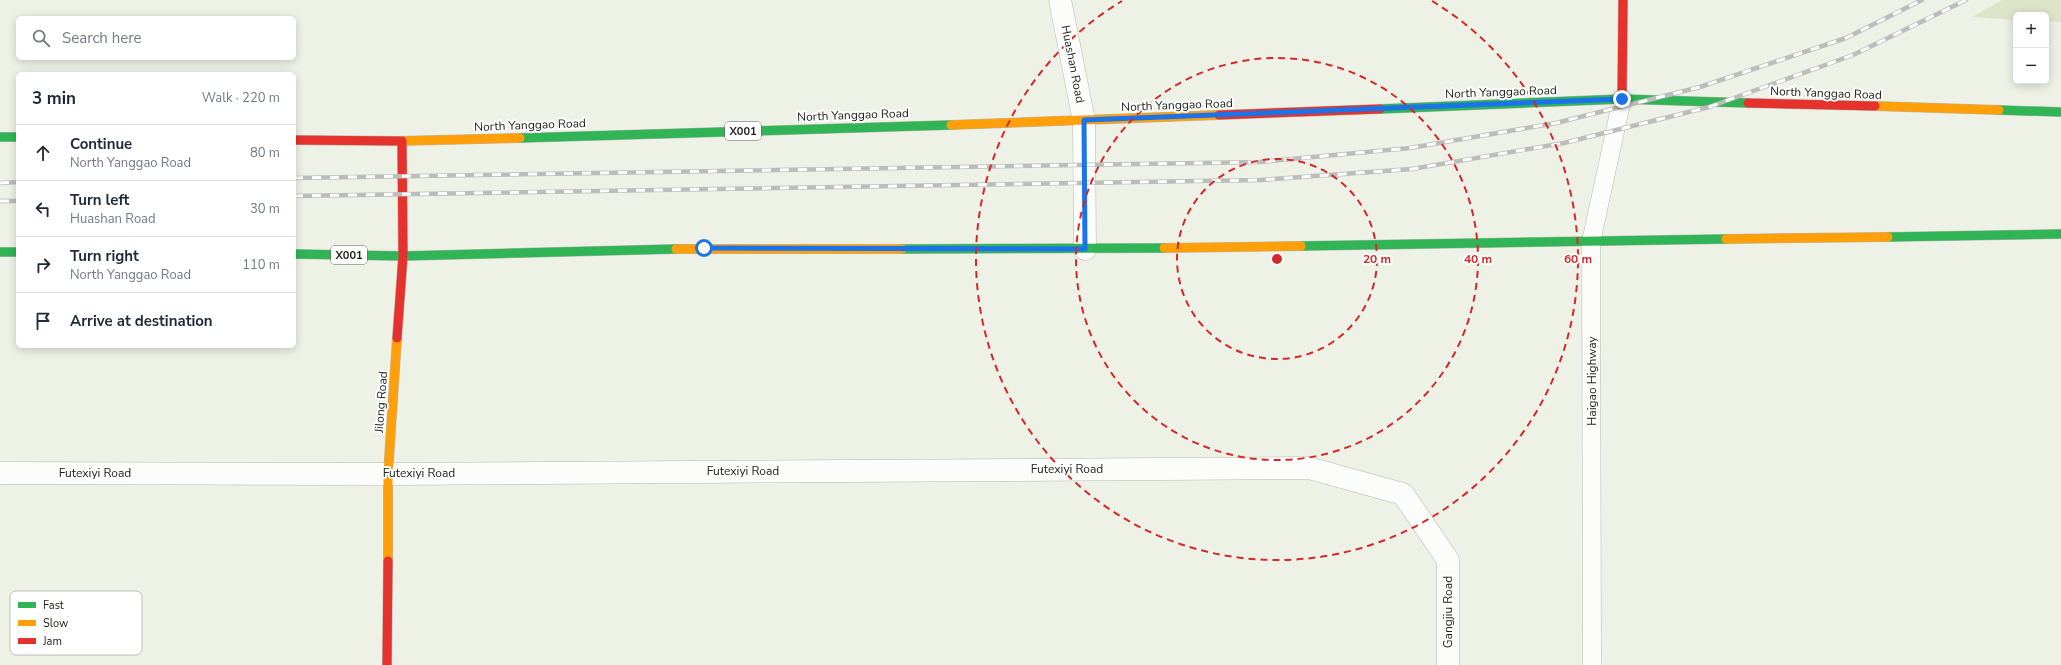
<!DOCTYPE html>
<html lang="en">
<head>
<meta charset="utf-8">
<style>
	body { margin:0; font-family:"Nunito Sans",sans-serif; background:#f6f6f7; color:#1f2937 }
	.controls { position:absolute; right:12px; top:12px; display:grid; overflow:hidden; border-radius:6px; box-shadow:0 2px 10px #0003 }
	.controls button { width:36px; height:36px; display:grid; place-items:center; padding:0; border:0; border-bottom:1px solid #e0e1e3; background:#fff; color:#1f2937; font:20px sans-serif }
	.stop { position:absolute; width:12px; height:12px; margin:-9px; border:3px solid #1a73e8; border-radius:50%; background:#fff }
	.stop.end { background:#1a73e8; border-color:#fff; box-shadow:0 1px 4px #0008 }
	.list { margin:0; padding:0; list-style:none }
	h2 { display:flex; justify-content:space-between; align-items:center; height:52px; margin:0; padding:0 16px; font-size:17px }
	h2 small { font-size:13px; font-weight:400; color:#747a83 }
	.list li { display:grid; grid-template-columns:26px 1fr auto; gap:12px; align-items:center; box-sizing:border-box; height:56px; padding:0 16px; border-top:1px solid #e0e1e3 }
	.list b { display:block; font-size:15px; white-space:nowrap }
	.list p { margin:0; font-size:13px; white-space:nowrap; color:#747a83 }
	.list em { font-size:13px; font-style:normal; color:#747a83 }
	.icon { flex:none; width:22px; height:22px; fill:none; stroke:currentColor; stroke-width:2; stroke-linecap:round; stroke-linejoin:round }
	.map { position:relative; flex:none; width:2061px; height:665px; overflow:hidden }
	.search { position:absolute; background:#fff; box-shadow:0 2px 10px #0003; left:16px; top:16px; width:280px; height:44px; display:flex; align-items:center; gap:10px; box-sizing:border-box; padding:0 14px; border-radius:6px; color:#747a83; font-size:15px }
	.panel { position:absolute; background:#fff; box-shadow:0 2px 10px #0003; left:16px; top:72px; width:280px; height:276px; border-radius:6px }
	.map>svg:first-child { display:block }
	.green { fill:#dee4c8 }
	.lines { fill:none; stroke-linecap:round; stroke-linejoin:round }
	.lane-casing { stroke:#b5b8af; stroke-width:19 }
	.street-casing { stroke:#b5b8af; stroke-width:23 }
	.fast-casing { stroke:#b5b8af; stroke-width:10 }
	.slow-casing { stroke:#b5b8af; stroke-width:10 }
	.jam-casing { stroke:#b5b8af; stroke-width:10 }
	.lane { stroke:#fcfdfb; stroke-width:18 }
	.street { stroke:#fcfdfb; stroke-width:22 }
	.fast { stroke:#30b455; stroke-width:9 }
	.slow { stroke:#ff9f0a; stroke-width:9 }
	.jam { stroke:#e5322d; stroke-width:9 }
	.rail-casing { stroke:#bcbdba; stroke-width:4.5 }
	.rail { stroke:#fff; stroke-width:3; stroke-dasharray:9; stroke-linecap:butt }
	.route { stroke:#1a73e8; stroke-width:5 }
	.ring { fill:none; stroke:#d62828; stroke-width:2; stroke-dasharray:7 5 }
	.labels { text-anchor:middle; dominant-baseline:central; stroke-width:4; stroke-linejoin:round; paint-order:stroke }
	.shield { fill:#fff; stroke:#64655f; stroke-width:1 }
	.shield-label { font-size:11px; font-weight:bold; fill:#21231b }
	.street-label { font-size:12px; fill:#21231b; stroke:#fff }
	.key { fill:#fff; stroke:#bcbdbb; stroke-width:1 }
	.key-label { font-size:11px; fill:#21231b }
	.centre { fill:#d62828; stroke:#fff; stroke-width:2 }
	.ring-label { font-size:12px; text-anchor:middle; font-weight:bold; fill:#d62828; stroke:#fff; stroke-width:4; stroke-linejoin:round; paint-order:stroke }
</style>
</head>
<body>
<div class="map">
<svg width="2061" height="665" viewBox="0 0 2061 665">
	<rect width="100%" height="100%" fill="#eef1e6"/>
	<path class="green" d="M 2002,0 L 2061,0 L 2061,22 L 2046,21 L 2046,15 L 2016,15 L 2016,20 L 1972,17 Z"/>
	<g class="lines">
		<g class="lane-casing">
			<path id="lane" d="M 1592,665 L 1591,242 L 1622,99"/>
		</g>
		<g class="street-casing">
			<path id="street" d="M 1060,0 L 1084,121 L 1085,249
				M 0,473 L 388,474 L 1309,468 L 1403,494 L 1448,560 L 1448,665"/>
		</g>
		<g class="fast-casing">
			<path id="fast" d="M 1380,109 L 1622,99 L 1748,103
				M 1999,110 L 2061,112
				M 0,137 L 18,137
				M 520,138 L 951,125
				M 1888,237 L 2061,234
				M 1301,246 L 1726,239
				M 902,249 L 1164,248
				M 0,252 L 18,252
				M 294,254 L 403,256 L 676,249"/>
		</g>
		<g class="slow-casing">
			<path id="slow" d="M 1875,106 L 1999,110
				M 951,125 L 1219,115
				M 399,141 L 520,138
				M 1726,239 L 1888,237
				M 1164,248 L 1301,246
				M 676,249 L 902,249
				M 388,561 L 388,474 L 397,338"/>
		</g>
		<g class="jam-casing">
			<path id="jam" d="M 1622,99 L 1623,0
				M 1748,103 L 1875,106
				M 1219,115 L 1380,109
				M 294,140 L 399,141
				M 397,338 L 403,256 L 402,141
				M 387,665 L 388,561"/>
		</g>
		<use href="#lane" class="lane"/>
		<use href="#street" class="street"/>
		<use href="#fast" class="fast"/>
		<use href="#slow" class="slow"/>
		<use href="#jam" class="jam"/>
		<g class="rail-casing">
			<path id="rail" d="M 294,178 L 1260,162 L 1410,148 L 1556,123 L 1700,87 L 1846,38 L 1922,0
				M 0,183 L 18,182
				M 294,196 L 1260,180 L 1412,169 L 1564,143 L 1709,107 L 1853,55 L 1966,0
				M 0,201 L 18,201"/>
		</g>
		<use href="#rail" class="rail"/>
	</g>
	<g class="lines">
		<path class="route" d="M 704,248 L 1085,249 L 1084,120 L 1622,99"/>
	</g>
	<g class="ring">
		<circle cx="1277" cy="259" r="100"/>
		<circle cx="1277" cy="259" r="201"/>
		<path d="M1432 1A301 301 0 1 1 1122 1"/>
	</g>
	<g class="labels">
		<g class="shield">
			<rect x="725" y="122" width="36" height="18" rx="3"/>
			<rect x="331" y="246" width="36" height="18" rx="3"/>
		</g>
		<g class="shield-label">
			<text x="743" y="131">X001</text>
			<text x="349" y="255">X001</text>
		</g>
		<g class="street-label">
			<text transform="translate(1073 64) rotate(79)">Huashan Road</text>
			<text transform="translate(1501 92) rotate(-2)">North Yanggao Road</text>
			<text transform="translate(1826 93) rotate(2)">North Yanggao Road</text>
			<text transform="translate(1177 105) rotate(-2)">North Yanggao Road</text>
			<text transform="translate(853 115) rotate(-2)">North Yanggao Road</text>
			<text transform="translate(530 125) rotate(-2)">North Yanggao Road</text>
			<text transform="translate(1592 381) rotate(-90)">Haigao Highway</text>
			<text transform="translate(381 402) rotate(-86)">Jilong Road</text>
			<text x="1067" y="469">Futexiyi Road</text>
			<text x="743" y="471">Futexiyi Road</text>
			<text x="95" y="473">Futexiyi Road</text>
			<text x="419" y="473">Futexiyi Road</text>
			<text transform="translate(1448 612) rotate(-90)">Gangjiu Road</text>
		</g>
	</g>
	<rect x="10" y="591" width="132" height="64" rx="6" class="key"/>
	<rect x="18" y="602" width="18" height="6" fill="#30b455"/>
	<rect x="18" y="620" width="18" height="6" fill="#ff9f0a"/>
	<rect x="18" y="638" width="18" height="6" fill="#e5322d"/>
	<g class="key-label">
		<text x="43" y="609">Fast</text>
		<text x="43" y="627">Slow</text>
		<text x="43" y="645">Jam</text>
	</g>
	<circle cx="1277" cy="259" r="6" class="centre"/>
	<g class="ring-label">
		<text x="1377" y="263">20 m</text>
		<text x="1478" y="263">40 m</text>
		<text x="1578" y="263">60 m</text>
	</g>
</svg>
<div class="controls">
<button>+</button>
<button>−</button>
</div>
<div class="stop" style="left:704px;top:248px"></div>
<div class="stop end" style="left:1622px;top:99px"></div>
<div class="search"><svg class="icon" aria-label="search" viewBox="0 0 24 24"><circle cx="10" cy="10" r="6"/><path d="M15 15l6 6"/></svg>Search here</div>
<section class="panel">
<h2>3 min<small>Walk · 220 m</small></h2>
<ul class="list">
<li><svg class="icon" aria-label="ahead" viewBox="0 0 24 24"><path d="M12 20V5M6 11l6-6 6 6"/></svg><div><b>Continue</b><p>North Yanggao Road</p></div><em>80 m</em></li>
<li><svg class="icon" aria-label="left" viewBox="0 0 24 24"><path d="M17 20v-9H6M10 6l-5 5 5 5"/></svg><div><b>Turn left</b><p>Huashan Road</p></div><em>30 m</em></li>
<li><svg class="icon" aria-label="right" viewBox="0 0 24 24"><path d="M7 20v-9h11M14 6l5 5-5 5"/></svg><div><b>Turn right</b><p>North Yanggao Road</p></div><em>110 m</em></li>
<li><svg class="icon" aria-label="arrive" viewBox="0 0 24 24"><path d="M6 21V4h12l-3 4 3 4H6"/></svg><div><b>Arrive at destination</b></div></li>
</ul>
</section>
</div>
</body>
</html>
